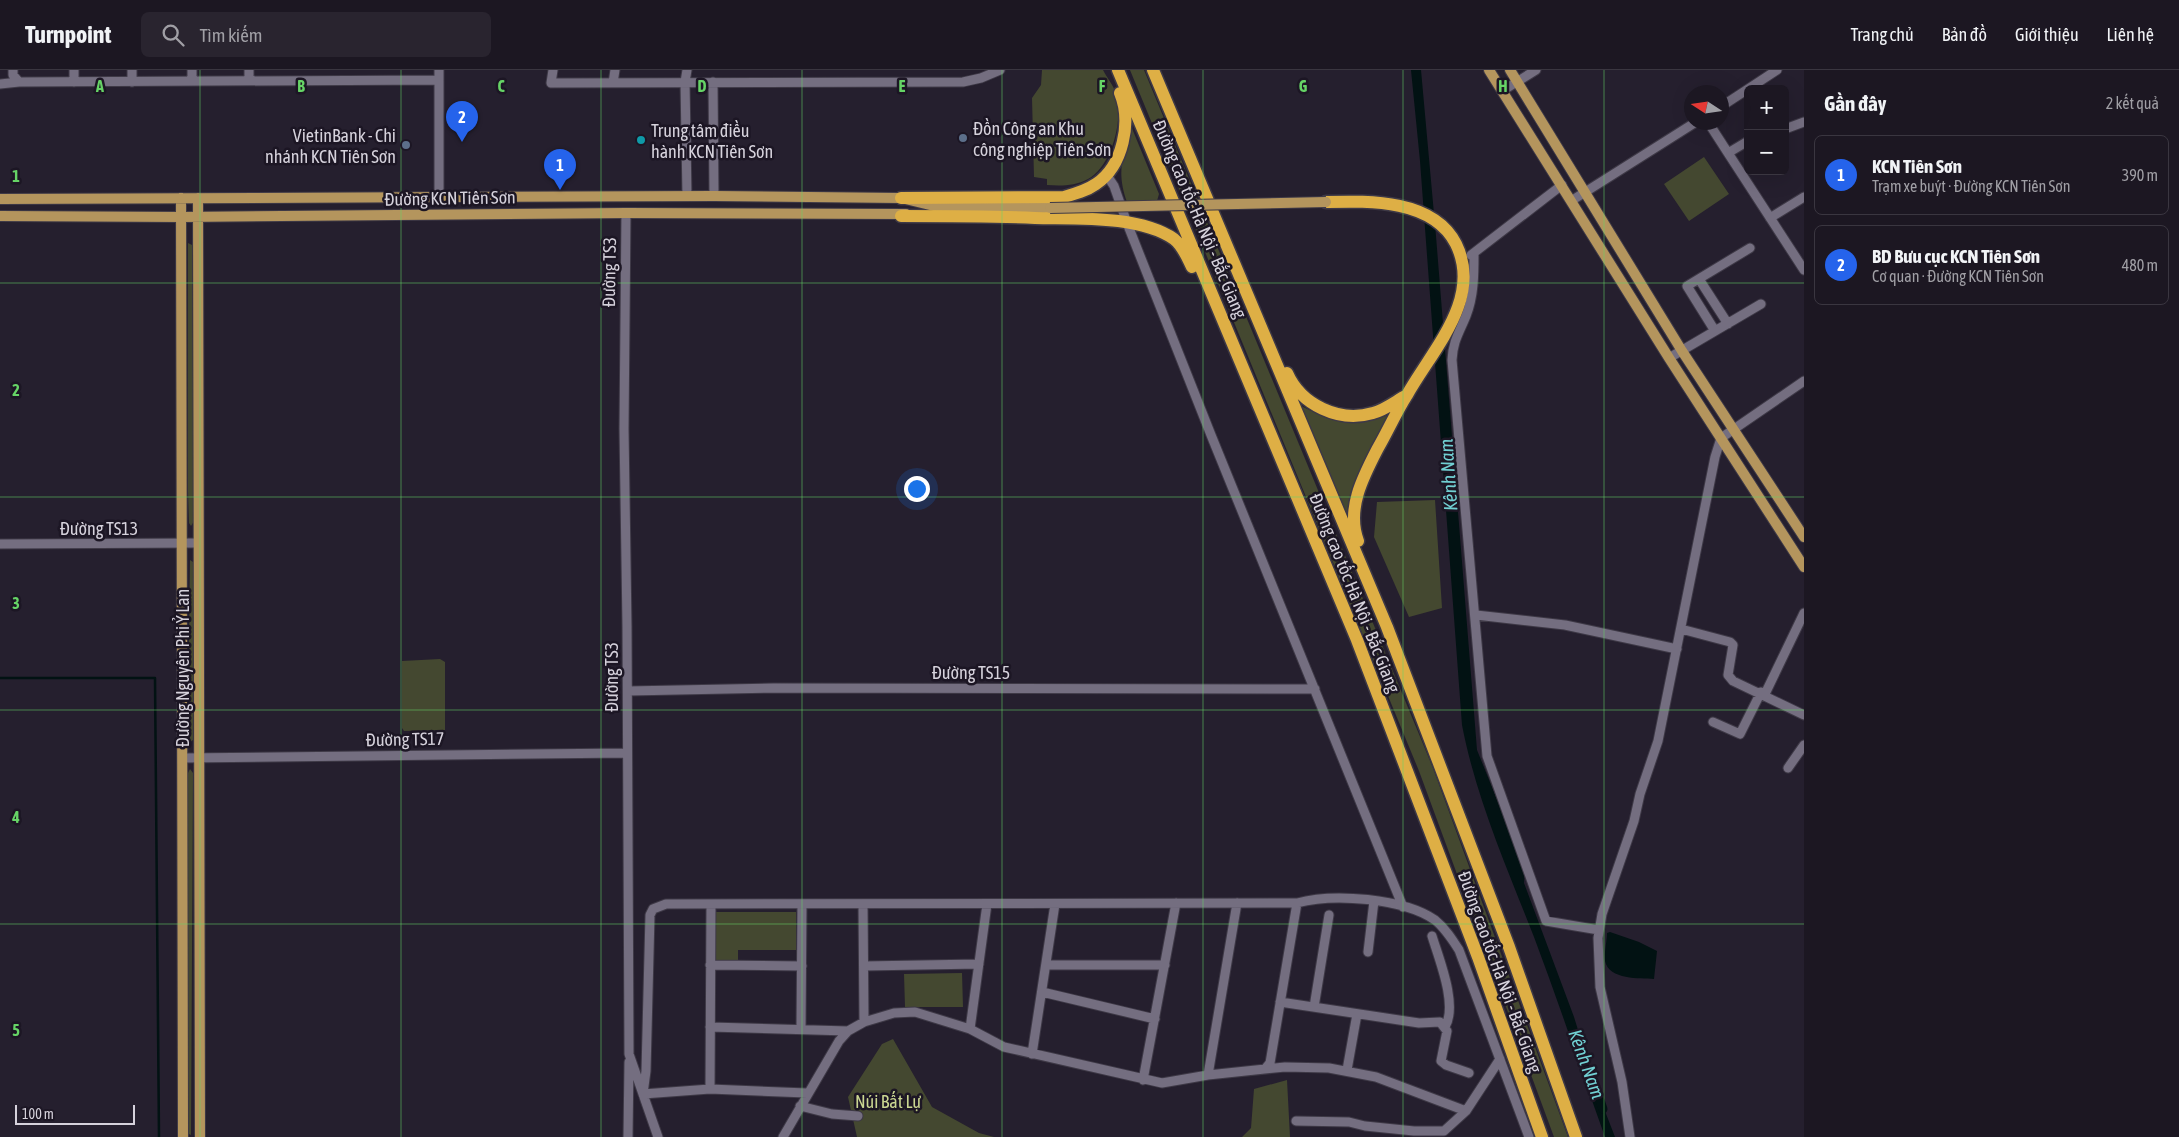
<!DOCTYPE html>
<html lang="vi">
<head>
<meta charset="utf-8">
<style>
	body { margin:0; font-family:"Asap Condensed",sans-serif; background:#29242f; color:#f1f3f6 }
	.controls { position:absolute; right:15px; top:15px; display:grid; overflow:hidden; border-radius:8px; box-shadow:0 5px 20px #0002 }
	.controls button { width:45px; height:45px; display:grid; place-items:center; padding:0; border:0; border-bottom:1px solid #3a3640; background:#1c1722; color:#f1f3f6; font:25px sans-serif }
	.compass { position:absolute; left:1684px; top:15px; width:45px; height:45px; border-radius:50%; background:#1c1722; box-shadow:0 5px 20px #0002; rotate:282deg }
	.scale { position:absolute; left:15px; bottom:12px; width:120px; box-sizing:border-box; padding-left:5px; border:2px solid #d6d2dc; border-top:0; font-size:14px; line-height:18px; white-space:nowrap; color:#d6d2dc; -webkit-text-stroke:4px #1c1624; paint-order:stroke }
	.you { position:absolute; left:916px; top:418px; width:18px; height:18px; margin:-12px; border:4px solid #fff; border-radius:50%; background:#1a73e8; box-shadow:0 0 0 8px #1a73e833 }
	.badge { display:grid; place-items:center; width:32px; height:32px; border-radius:50%; background:#2563eb; color:#fff; font-size:16px; font-weight:700 }
	.pin { position:absolute; translate:-50% -41px; filter:drop-shadow(0 1px 2px #0008) }
	.pin::after { content:''; position:absolute; top:26px; width:18px; height:15px; background:inherit; clip-path:polygon(0 0,100% 0,50% 100%) }
	.list { margin:0; padding:0; list-style:none }
	h2 { display:flex; justify-content:space-between; align-items:center; height:65px; margin:0; padding:0 20px; font-size:21px }
	h2 small { font-size:16px; font-weight:400; color:#a09fa5 }
	.list li { display:grid; grid-template-columns:32px 1fr auto; gap:15px; align-items:center; box-sizing:border-box; height:80px; margin:0 10px 10px; padding:0 10px; border:1px solid #3a3640; border-radius:8px }
	.list b { display:block; font-size:19px; white-space:nowrap }
	.list p { margin:0; font-size:16px; white-space:nowrap; color:#a09fa5 }
	.list em { font-size:16px; font-style:normal; color:#a09fa5 }
	.icon { flex:none; width:28px; height:28px; fill:none; stroke:currentColor; stroke-width:2; stroke-linecap:round; stroke-linejoin:round }
	.map { position:relative; flex:none; width:1804px; height:1067px; overflow:hidden }
	header { display:flex; align-items:center; gap:30px; box-sizing:border-box; height:70px; padding:0 25px; background:#1c1722; border-bottom:1px solid #3a3640 }
	header strong { font-size:24px }
	nav { display:flex; gap:28px; margin-inline-start:auto; font-size:18px }
	.search { width:350px; height:45px; background:#29242f; display:flex; align-items:center; gap:12px; box-sizing:border-box; padding:0 18px; border-radius:8px; color:#a09fa5; font-size:19px }
	main { display:flex }
	aside { flex:1; background:#1c1722 }
	.map>svg:first-child { display:block }
	.green { fill:#444830 }
	.water { fill:#021213 }
	.lines { fill:none; stroke-linecap:round; stroke-linejoin:round }
	.stream { stroke:#021213; stroke-width:2.5 }
	.canal { stroke:#021213; stroke-width:9 }
	.minor-casing { stroke:#3e3946; stroke-width:11 }
	.major-casing { stroke:#3e3946; stroke-width:12 }
	.highway-casing { stroke:#3e3946; stroke-width:15 }
	.minor { stroke:#746e80; stroke-width:9 }
	.major { stroke:#b4955d; stroke-width:10 }
	.highway { stroke:#deaf45; stroke-width:12 }
	.major-bridge-casing { stroke:#3e3946; stroke-width:12; stroke-linecap:butt }
	.major-bridge { stroke:#b4955d; stroke-width:10 }
	.grid { fill:none; stroke:#66d466; stroke-width:1; stroke-opacity:0.55 }
	.service-dot { fill:#5c6f8a; stroke:#1c1624; stroke-width:2 }
	.culture-dot { fill:#0f9aa8; stroke:#1c1624; stroke-width:2 }
	.labels { text-anchor:middle; dominant-baseline:central; stroke-width:5; stroke-linejoin:round; paint-order:stroke }
	.poi-label { font-size:18px; fill:#d6d2dc; stroke:#1c1624; text-anchor:start }
	.street-label { font-size:18px; fill:#d6d2dc; stroke:#1c1624 }
	.park-label { font-size:18px; fill:#cad691; stroke:#1c1624 }
	.water-label { font-size:19px; font-style:italic; fill:#71d0d3; stroke:#1c1624 }
	.grid-label { font-size:16px; text-anchor:middle; font-weight:bold; fill:#66d466; stroke:#1c1624; stroke-width:5; stroke-linejoin:round; paint-order:stroke }
</style>
</head>
<body>
<header>
<strong>Turnpoint</strong>
<div class="search"><svg class="icon" aria-label="search" viewBox="0 0 24 24"><circle cx="10" cy="10" r="6"/><path d="M15 15l6 6"/></svg>Tìm kiếm</div>
<nav><a>Trang chủ</a><a>Bản đồ</a><a>Giới thiệu</a><a>Liên hệ</a></nav>
</header>
<main>
<div class="map">
<svg width="1804" height="1067" viewBox="0 0 1804 1067">
	<rect width="100%" height="100%" fill="#251f2e"/>
	<path class="green" d="M 1042,0 L 1103,0 C 1107,8 1114,16 1116,24 C 1124,48 1112,96 1088,109 C 1075,116 1061,116 1047,115 L 1047,109 L 1034,107 L 1032,28 L 1041,15 Z
		M 1130,0 L 1144,0 L 1433,698 L 1568,1067 L 1554,1067 L 1419,701 Z
		M 1131,56 L 1159,124 L 1157,131 L 1127,132 C 1116,102 1123,86 1131,56 Z
		M 1704,87 L 1729,124 L 1689,151 L 1664,114 Z
		M 188,173 L 192,175 L 194,451 L 191,456 L 189,453 L 188,422 Z
		M 1297,334 C 1334,353 1352,357 1392,344 L 1348,456 Z
		M 1435,430 L 1442,538 L 1409,547 L 1374,467 L 1377,432 Z
		M 190,490 L 193,492 L 193,670 L 190,672 L 188,654 Z
		M 440,589 L 445,592 L 445,660 L 404,661 L 402,658 L 402,591 Z
		M 190,699 L 193,703 L 191,1065 L 187,1063 L 188,703 Z
		M 715,842 L 796,842 L 796,880 L 738,880 L 738,890 L 714,890 Z
		M 962,903 L 963,937 L 905,937 L 904,904 Z
		M 893,969 L 932,1037 L 979,1063 L 994,1067 L 857,1067 L 848,1027 L 882,974 Z
		M 1287,1010 L 1290,1067 L 1242,1067 L 1251,1058 L 1254,1019 Z"/>
	<path class="water" d="M 1411,0 L 1421,0 L 1436,166 L 1477,680 L 1525,799 L 1524,813 L 1574,947 L 1596,1018 L 1615,1067 L 1605,1067 C 1581,1000 1559,933 1534,867 C 1507,798 1476,728 1462,655 L 1420,91 Z
		M 1610,862 L 1639,872 L 1657,881 L 1654,909 C 1640,908 1609,910 1605,891 C 1604,883 1607,871 1607,863 Z"/>
	<g class="lines">
		<path class="stream" d="M 0,608 L 155,608 L 159,1067"/>
		<path class="canal" d="M 1591,1004 L 1603,1039"/>
		<g class="minor-casing">
			<path id="minor" d="M 13,0 L 13,5 L 19,12 L 439,10
				M 439,0 L 439,127
				M 553,0 L 551,13 L 963,12 L 981,8 L 1000,0
				M 192,11 L 192,0
				M 249,11 L 249,0
				M 74,12 L 74,0
				M 132,12 L 132,0
				M 713,12 L 714,126
				M 613,13 L 615,0
				M 0,14 L 19,12
				M 1748,19 L 1777,0
				M 1502,21 L 1536,0
				M 1722,36 L 1748,19
				M 1708,52 L 1728,83
				M 1785,59 L 1804,52
				M 1748,71 L 1728,83 L 1804,200
				M 1106,104 L 1114,116 L 1127,153 L 1211,365 L 1403,837
				M 687,126 L 685,12 L 687,0
				M 1571,131 L 1696,52
				M 626,143 L 624,359 L 627,556 L 629,984 L 658,1067
				M 1770,148 L 1804,127
				M 1474,183 C 1474,204 1474,226 1466,246 C 1459,263 1453,271 1452,290 L 1487,686 L 1546,851 L 1599,860
				M 1471,185 L 1562,115
				M 1699,209 L 1728,254
				M 1715,261 L 1687,216 L 1750,178
				M 1669,288 L 1761,234
				M 0,474 L 198,473
				M 1476,545 L 1565,555 L 1677,579
				M 1681,559 L 1730,572 L 1733,575 L 1728,605 L 1733,611 L 1804,645
				M 628,621 L 773,618 L 1315,619
				M 1765,624 L 1804,543
				M 1713,652 L 1740,664 L 1761,622
				M 183,688 L 627,683
				M 1788,698 L 1804,675
				M 863,834 L 864,952
				M 1432,866 C 1439,889 1458,935 1445,957
				M 1368,882 L 1374,831
				M 710,895 L 802,896
				M 1046,895 L 1165,895
				M 864,896 L 979,894
				M 1042,922 L 1155,949
				M 1280,932 L 1419,953 L 1440,952 L 1447,961 L 1441,991 L 1446,995 L 1469,1003
				M 1314,937 L 1329,845
				M 710,957 L 848,961
				M 801,959 L 802,835
				M 970,959 L 987,834
				M 1032,984 L 1055,834
				M 1265,999 L 1270,993 L 1297,833
				M 1347,1000 L 1357,944
				M 1208,1005 L 1237,833
				M 1143,1010 L 1176,833
				M 710,1019 L 711,835
				M 807,1023 L 710,1019 L 643,1024 L 646,1001 L 650,845 L 653,839 L 666,834 L 1297,833 C 1333,823 1403,828 1435,850 C 1445,858 1452,869 1459,880 L 1529,1067
				M 800,1036 L 832,1044 L 858,1046
				M 1296,1051 L 1349,1052 L 1365,1056 L 1414,1061 L 1444,1061 L 1466,1041 L 1500,989
				M 628,1067 L 629,992
				M 783,1067 L 839,971 L 848,961 L 864,952 L 894,943 L 915,942 L 970,959 L 1004,977 L 1162,1013 L 1208,1005 L 1285,997 L 1329,998 L 1376,1007 L 1466,1041
				M 1630,1067 L 1622,1012 L 1600,917 L 1598,868 L 1602,844 L 1634,751 L 1640,724 L 1658,671 L 1715,387 L 1721,368 L 1804,311"/>
		</g>
		<g class="major-casing">
			<path id="major" d="M 1489,0 L 1669,288 L 1804,497
				M 1510,0 L 1682,281 L 1804,467
				M 181,128 L 183,1067
				M 198,128 L 200,1067
				M 0,129 L 714,126 L 901,128 L 938,137 L 1050,138
				M 0,146 L 182,147 L 626,143 L 906,144"/>
		</g>
		<g class="highway-casing">
			<path id="highway" d="M 1118,0 L 1357,570 L 1478,887 L 1542,1067
				M 1153,0 L 1387,557 L 1509,877 L 1576,1067
				M 901,128 L 1064,127 C 1075,124 1086,121 1096,114 C 1123,96 1132,52 1120,23
				M 1326,132 C 1369,131 1433,129 1456,174 C 1483,229 1432,280 1407,325 C 1396,342 1388,361 1378,378 C 1363,407 1346,439 1358,471
				M 901,146 C 946,146 991,146 1035,148 C 1076,149 1139,145 1174,169 C 1183,176 1187,187 1192,197
				M 1287,303 C 1301,335 1339,353 1373,343 C 1385,340 1396,331 1407,325"/>
		</g>
		<use href="#minor" class="minor"/>
		<use href="#major" class="major"/>
		<use href="#highway" class="highway"/>
		<g class="major-bridge-casing">
			<path id="major-bridge" d="M 1050,138 L 1326,132"/>
		</g>
		<use href="#major-bridge" class="major-bridge"/>
	</g>
	<path class="grid" d="M 200,0 L 200,1067M 401,0 L 401,1067M 601,0 L 601,1067M 802,0 L 802,1067M 1002,0 L 1002,1067M 1203,0 L 1203,1067M 1403,0 L 1403,1067M 1604,0 L 1604,1067M 0,213 L 1804,213M 0,427 L 1804,427M 0,640 L 1804,640M 0,854 L 1804,854"/>
	<g class="service-dot">
		<circle cx="963" cy="68" r="5"/>
		<circle cx="406" cy="75" r="5"/>
	</g>
	<circle class="culture-dot" cx="641" cy="70" r="5"/>
	<g class="labels">
		<g class="poi-label">
			<text x="973" y="58">Đồn Công an Khu<tspan x="973" dy="21">công nghiệp Tiên Sơn</tspan></text>
			<text x="651" y="60">Trung tâm điều<tspan x="651" dy="21">hành KCN Tiên Sơn</tspan></text>
			<text x="396" y="65" text-anchor="end">VietinBank - Chi<tspan x="396" dy="21">nhánh KCN Tiên Sơn</tspan></text>
		</g>
		<g class="street-label">
			<text transform="translate(450 128) rotate(-1)">Đường KCN Tiên Sơn</text>
			<text transform="translate(1200 149) rotate(67)">Đường cao tốc Hà Nội - Bắc Giang</text>
			<text transform="translate(609 202) rotate(-89)">Đường TS3</text>
			<text x="99" y="458">Đường TS13</text>
			<text transform="translate(1355 523) rotate(68)">Đường cao tốc Hà Nội - Bắc Giang</text>
			<text transform="translate(182 598) rotate(-90)">Đường Nguyên Phi Ỷ Lan</text>
			<text x="971" y="602">Đường TS15</text>
			<text transform="translate(611 607) rotate(-90)">Đường TS3</text>
			<text transform="translate(405 669) rotate(-1)">Đường TS17</text>
			<text transform="translate(1500 902) rotate(70)">Đường cao tốc Hà Nội - Bắc Giang</text>
		</g>
		<g class="park-label">
			<text x="888" y="1031">Núi Bất Lự</text>
		</g>
		<g class="water-label">
			<text transform="translate(1448 405) rotate(-94)">Kênh Nam</text>
			<text transform="translate(1587 994) rotate(70)">Kênh Nam</text>
		</g>
	</g>
	<g class="grid-label">
		<text x="100" y="22">A</text>
		<text x="301" y="22">B</text>
		<text x="501" y="22">C</text>
		<text x="702" y="22">D</text>
		<text x="902" y="22">E</text>
		<text x="1102" y="22">F</text>
		<text x="1303" y="22">G</text>
		<text x="1503" y="22">H</text>
		<text x="16" y="112">1</text>
		<text x="16" y="326">2</text>
		<text x="16" y="539">3</text>
		<text x="16" y="753">4</text>
		<text x="16" y="966">5</text>
	</g>
</svg>
<div class="controls">
<button>+</button>
<button>−</button>
</div>
<svg class="compass" viewBox="-18 -18 36 36"><path d="M0-13l5 13h-10z" fill="#e53935"/><path d="M0 13l5-13h-10z" fill="#a09fa5"/></svg>
<div class="scale">100 m</div>
<div class="you"></div>
<div class="pin badge" style="left:560px;top:120px">1</div>
<div class="pin badge" style="left:462px;top:72px">2</div>
</div>
<aside>
<h2>Gần đây<small>2 kết quả</small></h2>
<ul class="list">
<li><span class="badge">1</span><div><b>KCN Tiên Sơn</b><p>Trạm xe buýt · Đường KCN Tiên Sơn</p></div><em>390 m</em></li>
<li><span class="badge">2</span><div><b>BD Bưu cục KCN Tiên Sơn</b><p>Cơ quan · Đường KCN Tiên Sơn</p></div><em>480 m</em></li>
</ul>
</aside>
</main>
</body>
</html>
